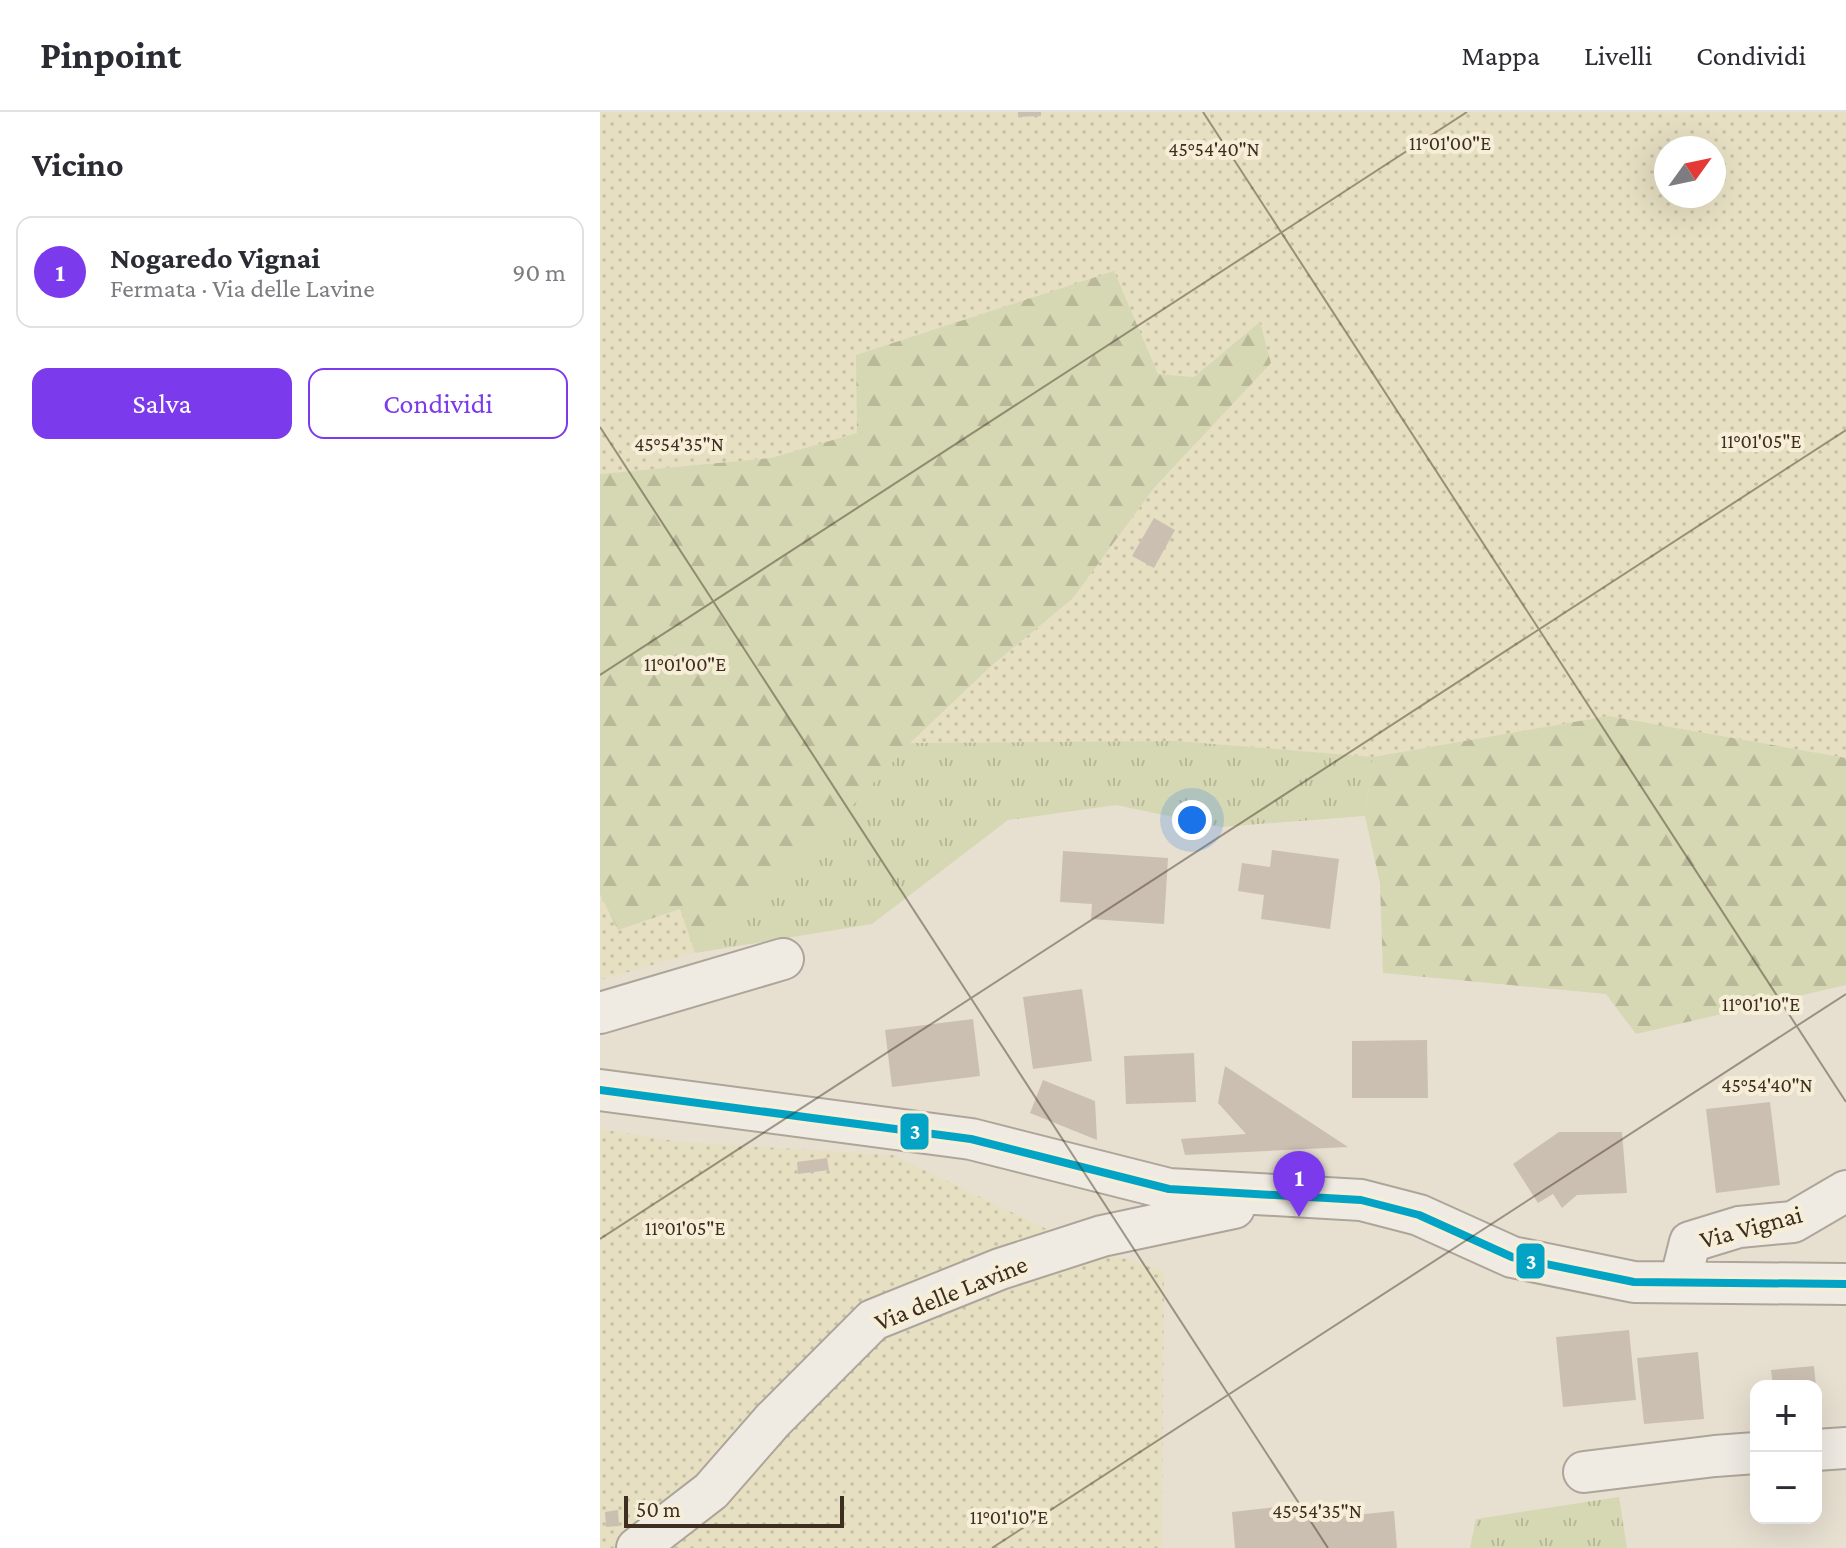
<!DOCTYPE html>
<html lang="it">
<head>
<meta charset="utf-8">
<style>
	body { margin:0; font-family:"Crimson Pro",serif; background:#f7f7f7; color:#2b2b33 }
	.controls { position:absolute; right:24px; bottom:24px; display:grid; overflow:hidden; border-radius:16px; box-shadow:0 8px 32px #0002 }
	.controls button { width:72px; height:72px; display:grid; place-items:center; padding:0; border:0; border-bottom:2px solid #e1e1e2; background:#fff; color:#2b2b33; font:40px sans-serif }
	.compass { position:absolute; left:1054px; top:24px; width:72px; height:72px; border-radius:50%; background:#fff; box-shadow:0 8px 32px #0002; rotate:57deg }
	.scale { position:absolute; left:24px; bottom:20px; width:220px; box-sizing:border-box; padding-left:8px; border:4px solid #3d2e20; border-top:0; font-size:22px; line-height:28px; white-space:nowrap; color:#3d2e20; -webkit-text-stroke:6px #f7eed8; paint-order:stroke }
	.you { position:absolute; left:592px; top:708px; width:28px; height:28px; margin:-20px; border:6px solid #fff; border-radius:50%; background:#1a73e8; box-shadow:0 0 0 12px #1a73e833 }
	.badge { display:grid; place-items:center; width:52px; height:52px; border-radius:50%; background:#7c3aed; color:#fff; font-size:26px; font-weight:700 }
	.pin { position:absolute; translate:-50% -66px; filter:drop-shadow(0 2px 4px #0008) }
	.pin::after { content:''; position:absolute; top:42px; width:28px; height:24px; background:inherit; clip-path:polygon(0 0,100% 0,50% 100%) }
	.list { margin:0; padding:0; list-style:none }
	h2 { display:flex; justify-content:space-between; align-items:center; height:104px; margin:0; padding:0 32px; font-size:34px }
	h2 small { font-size:26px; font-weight:400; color:#7c7c81 }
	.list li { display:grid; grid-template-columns:52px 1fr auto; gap:24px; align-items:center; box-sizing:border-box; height:112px; margin:0 16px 16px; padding:0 16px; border:2px solid #e1e1e2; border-radius:16px }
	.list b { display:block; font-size:30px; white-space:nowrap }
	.list p { margin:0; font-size:26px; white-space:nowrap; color:#7c7c81 }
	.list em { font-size:26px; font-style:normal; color:#7c7c81 }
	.actions { display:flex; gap:16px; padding:24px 32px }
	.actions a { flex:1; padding:18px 0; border:2px solid #7c3aed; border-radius:16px; text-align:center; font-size:28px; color:#7c3aed }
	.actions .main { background:#7c3aed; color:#fff }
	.map { position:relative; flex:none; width:1246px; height:1436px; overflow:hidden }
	header { display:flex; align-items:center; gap:48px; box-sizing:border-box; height:112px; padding:0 40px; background:#fff; border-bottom:2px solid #e1e1e2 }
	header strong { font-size:38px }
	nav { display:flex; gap:44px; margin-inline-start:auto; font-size:28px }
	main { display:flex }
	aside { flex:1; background:#fff }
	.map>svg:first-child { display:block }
	.farmland { fill:url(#farmland-dots); fill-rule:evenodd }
	.grass { fill:url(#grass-tufts) }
	.forest { fill:url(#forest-firs) }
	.building { fill:#cbbfb2 }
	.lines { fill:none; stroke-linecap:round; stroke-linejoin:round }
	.minor-casing { stroke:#ada599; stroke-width:44 }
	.minor { stroke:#efebe3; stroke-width:40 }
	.bus-1-casing { stroke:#f7eed8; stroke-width:14 }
	.bus-1 { stroke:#03a3c5; stroke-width:8 }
	.ticks { fill:none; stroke:#3d2e20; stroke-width:2; stroke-opacity:0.45 }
	.labels { text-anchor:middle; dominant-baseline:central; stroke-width:8; stroke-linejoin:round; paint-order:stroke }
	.street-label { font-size:26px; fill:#3d2e20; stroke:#f7eed8 }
	.ticks-label { font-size:20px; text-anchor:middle; fill:#3d2e20; stroke:#f7eed8; stroke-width:8; stroke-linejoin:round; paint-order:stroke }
	.line-badge { stroke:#f7eed8; stroke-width:3 }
	.badge-label { font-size:22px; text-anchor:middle; font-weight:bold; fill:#fff }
</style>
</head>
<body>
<header>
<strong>Pinpoint</strong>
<nav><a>Mappa</a><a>Livelli</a><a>Condividi</a></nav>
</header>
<main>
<aside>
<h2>Vicino<small></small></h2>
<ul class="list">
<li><span class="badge">1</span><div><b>Nogaredo Vignai</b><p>Fermata · Via delle Lavine</p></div><em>90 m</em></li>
</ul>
<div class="actions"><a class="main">Salva</a><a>Condividi</a></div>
</aside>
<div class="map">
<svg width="1246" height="1436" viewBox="0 0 1246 1436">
	<defs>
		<pattern id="farmland-dots" width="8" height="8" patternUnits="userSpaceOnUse" patternTransform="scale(2)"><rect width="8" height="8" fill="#e6dfc2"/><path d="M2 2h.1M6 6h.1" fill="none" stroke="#c6c0a6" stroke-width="1.8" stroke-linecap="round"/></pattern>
		<pattern id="grass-tufts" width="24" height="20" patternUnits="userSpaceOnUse" patternTransform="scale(2)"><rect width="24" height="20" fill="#d6d7b3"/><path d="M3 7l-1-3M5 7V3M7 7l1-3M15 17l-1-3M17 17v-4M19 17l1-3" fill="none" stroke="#b9b99a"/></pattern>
		<pattern id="forest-firs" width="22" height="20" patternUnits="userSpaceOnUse" patternTransform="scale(2)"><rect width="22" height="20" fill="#d6d7b3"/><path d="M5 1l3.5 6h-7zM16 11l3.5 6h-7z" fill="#b9b99a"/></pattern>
	</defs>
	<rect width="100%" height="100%" fill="#e7e0d1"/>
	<path class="farmland" d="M 0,0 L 1246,0 L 1246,646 L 1008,604 L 773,645 L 577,629 L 310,631 L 390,555 L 473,486 L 554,376 L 671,251 L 660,211 L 594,265 L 558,262 L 257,321 L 171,346 L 0,362 ZM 1066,36 L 1114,36 L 1114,84 L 1066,84 Z
		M 0,782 L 18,818 L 81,797 L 95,841 L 0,868 Z
		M 0,1017 L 81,1030 L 293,1043 L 478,1132 L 564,1159 L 562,1436 L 0,1436 Z"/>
	<path class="grass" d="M 577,629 L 773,645 L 765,704 L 621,715 L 516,693 L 408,708 L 272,812 L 95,841 C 170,774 242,705 310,631 Z
		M 1019,1385 L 1027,1436 L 870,1436 L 876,1407 Z"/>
	<path class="forest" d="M 514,159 L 558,262 L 594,265 L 660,210 L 671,251 L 554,376 L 473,486 L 390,555 L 310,631 L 256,690 L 170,775 L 95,841 L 80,797 L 18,818 L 0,782 L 0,362 L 171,346 L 257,321 L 256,243 Z
		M 1008,604 L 1246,646 L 1246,873 L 1036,922 L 1006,882 L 783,861 L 780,771 L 765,704 L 773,645 Z"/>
	<path class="building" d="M 418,0 L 441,0 L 441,4 L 418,5 Z
		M 554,406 L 575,418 L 554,456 L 532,444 Z
		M 672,738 L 739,747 L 730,817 L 661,807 L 664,783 L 638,779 L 642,751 L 670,755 Z
		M 463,739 L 568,746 L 564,812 L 491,807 L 492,792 L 460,790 Z
		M 482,877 L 492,949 L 433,957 L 423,885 Z
		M 373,907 L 380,964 L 292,975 L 285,918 Z
		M 827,928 L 828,986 L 752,986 L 752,929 Z
		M 594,941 L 596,990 L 526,992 L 524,944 Z
		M 625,954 L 748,1035 L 585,1043 L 581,1027 L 646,1022 L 618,991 Z
		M 443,968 L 495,989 L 497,1028 L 430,1001 Z
		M 1170,990 L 1180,1073 L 1116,1081 L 1106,997 Z
		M 959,1020 L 1022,1020 L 1027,1081 L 977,1083 L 962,1096 L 953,1082 L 938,1091 L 913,1052 Z
		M 227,1046 L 229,1058 L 198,1062 L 197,1050 Z
		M 1029,1218 L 1036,1288 L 963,1295 L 956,1225 Z
		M 1098,1240 L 1104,1307 L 1044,1312 L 1037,1246 Z
		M 1214,1254 L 1216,1274 L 1173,1274 L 1171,1258 Z
		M 705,1392 L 707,1408 L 794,1399 L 797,1436 L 635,1436 L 632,1400 Z
		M 18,1398 L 19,1414 L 6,1415 L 5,1400 Z"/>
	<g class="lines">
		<g class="minor-casing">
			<path id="minor" d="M 0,901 L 183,847
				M 0,978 L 371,1027 L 569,1077 L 761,1088 L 819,1103 L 912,1145 L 1034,1170 L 1246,1172
				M 1080,1170 L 1090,1130 L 1139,1115 L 1193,1110 L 1246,1079
				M 1216,1338 L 1246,1336
				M 984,1360 L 1115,1344 L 1156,1341
				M 37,1436 L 111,1379 L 173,1308 L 273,1208 L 400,1157 L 502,1124 L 634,1096"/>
		</g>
		<use href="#minor" class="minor"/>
		<g class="bus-1-casing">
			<path id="bus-1" d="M 0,978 L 371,1027 L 569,1077 L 761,1088 L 819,1103 L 912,1145 L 1034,1170 L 1246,1172"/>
		</g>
		<use href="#bus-1" class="bus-1"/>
	</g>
	<path class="ticks" d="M 603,0 L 1246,990M 0,315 L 728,1436M 0,563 L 867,0M 0,1127 L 1246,318M 392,1436 L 1246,882"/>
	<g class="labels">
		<g class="street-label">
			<text transform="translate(1151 1115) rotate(-15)">Via Vignai</text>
			<text transform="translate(351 1181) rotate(-22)">Via delle Lavine</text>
		</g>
	</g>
	<g class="ticks-label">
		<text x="850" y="38">11°01'00"E</text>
		<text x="614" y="44">45°54'40"N</text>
		<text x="1161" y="336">11°01'05"E</text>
		<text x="79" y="339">45°54'35"N</text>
		<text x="85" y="559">11°01'00"E</text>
		<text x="1161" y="899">11°01'10"E</text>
		<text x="1167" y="980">45°54'40"N</text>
		<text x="85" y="1123">11°01'05"E</text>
		<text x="717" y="1406">45°54'35"N</text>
		<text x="409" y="1412">11°01'10"E</text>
	</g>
	<g class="line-badge">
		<rect x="299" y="1000" width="31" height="39" rx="8" fill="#03a3c5"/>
		<rect x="915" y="1130" width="31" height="38" rx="8" fill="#03a3c5"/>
	</g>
	<g class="badge-label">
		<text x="315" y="1027">3</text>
		<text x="931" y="1157">3</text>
	</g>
</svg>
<div class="controls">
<button>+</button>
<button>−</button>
</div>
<svg class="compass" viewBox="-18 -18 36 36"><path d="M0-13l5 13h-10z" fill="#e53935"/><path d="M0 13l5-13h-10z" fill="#7c7c81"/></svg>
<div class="scale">50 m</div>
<div class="you"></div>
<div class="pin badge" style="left:699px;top:1105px">1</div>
</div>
</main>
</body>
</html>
